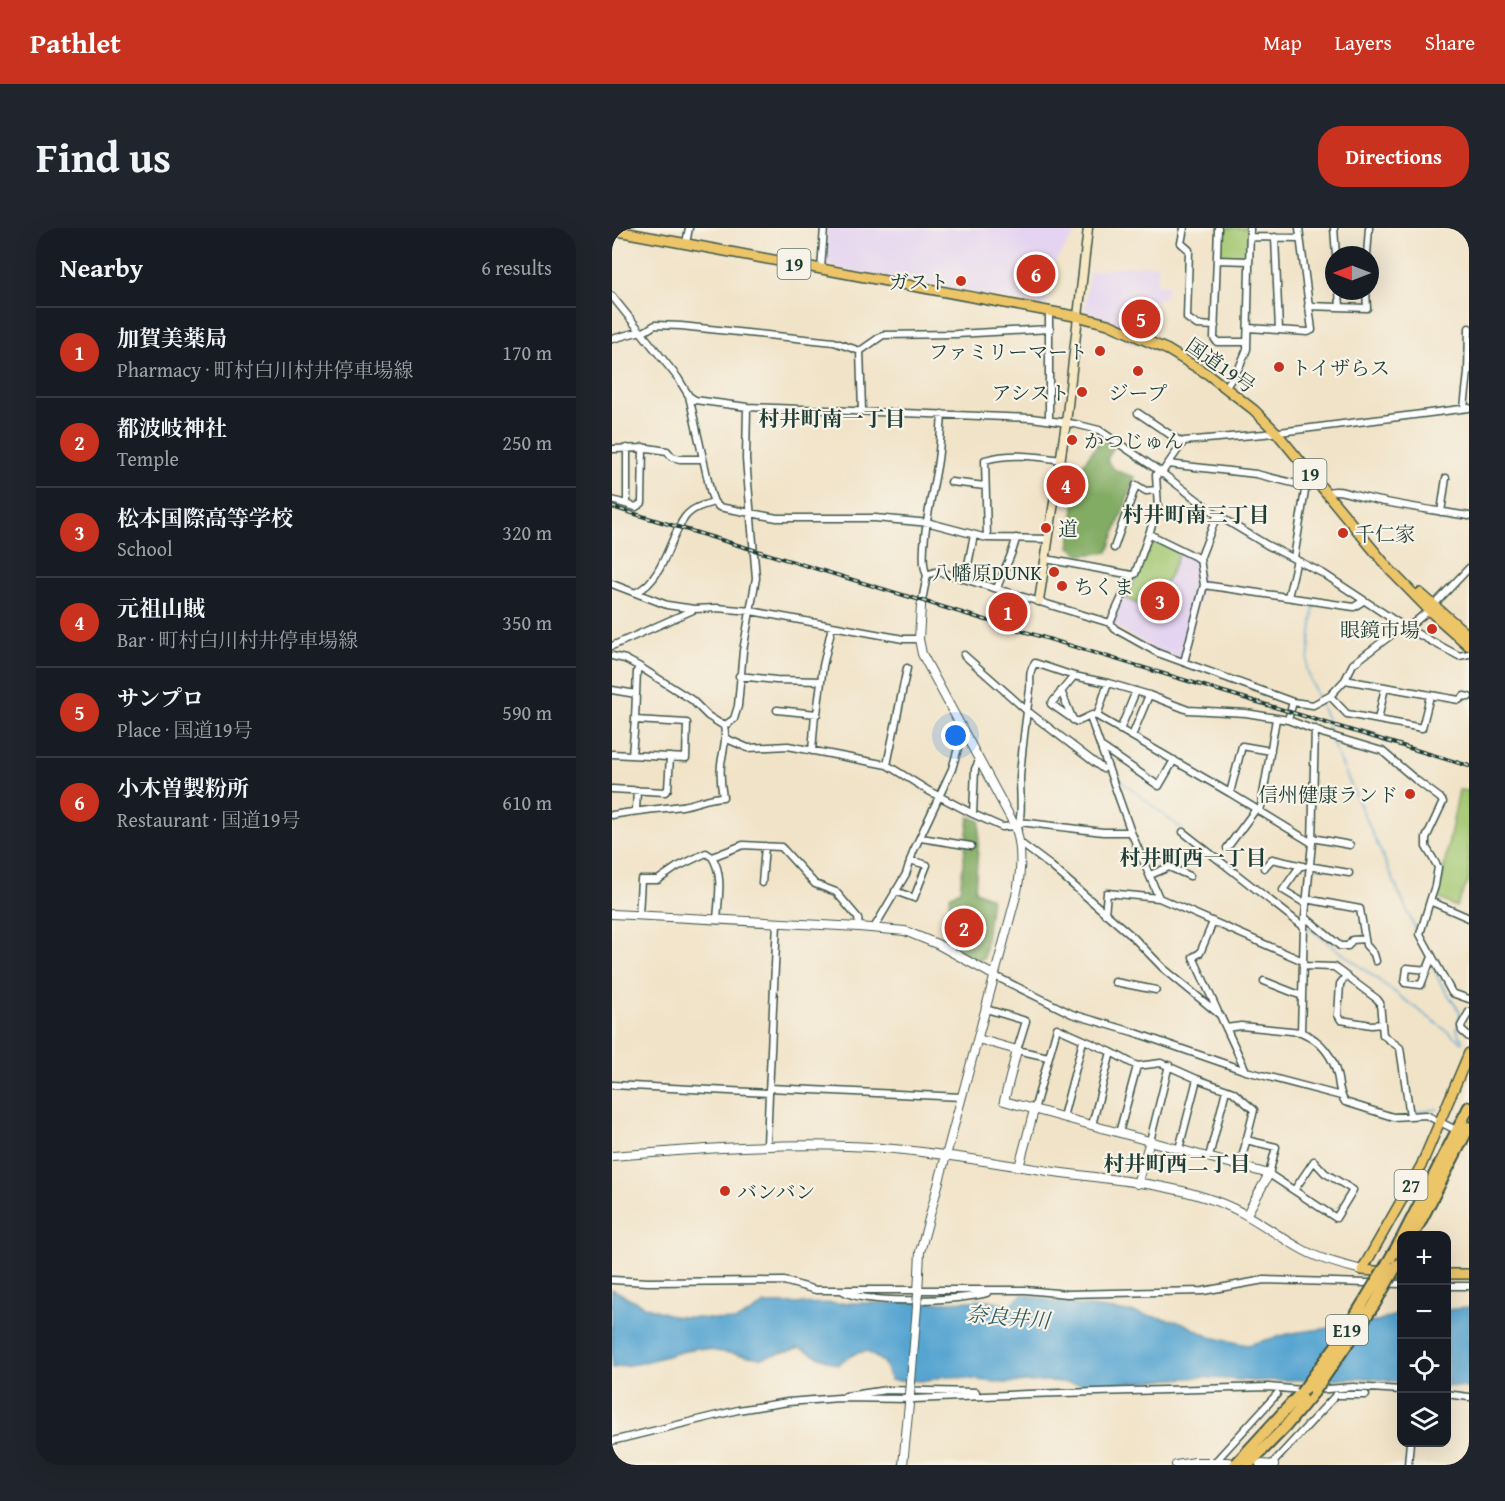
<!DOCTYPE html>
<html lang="en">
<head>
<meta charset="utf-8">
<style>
	body { margin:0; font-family:"Gentium Book Plus","Noto Serif JP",serif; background:#20242c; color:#f1f3f6 }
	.controls { position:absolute; right:18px; bottom:18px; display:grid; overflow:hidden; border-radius:12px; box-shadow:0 6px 24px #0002 }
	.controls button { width:54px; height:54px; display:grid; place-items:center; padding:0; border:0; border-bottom:2px solid #363941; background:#171b24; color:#f1f3f6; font:30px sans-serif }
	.compass { position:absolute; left:713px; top:18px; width:54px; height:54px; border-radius:50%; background:#171b24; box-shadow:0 6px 24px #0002; rotate:270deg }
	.you { position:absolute; left:344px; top:508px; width:21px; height:21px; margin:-15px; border:4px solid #fff; border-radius:50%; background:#1a73e8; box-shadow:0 0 0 9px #1a73e833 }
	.badge { display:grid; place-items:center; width:39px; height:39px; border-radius:50%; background:#c8321e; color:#fff; font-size:20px; font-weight:700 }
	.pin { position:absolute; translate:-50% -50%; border:3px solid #fff; box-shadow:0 2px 6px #0006 }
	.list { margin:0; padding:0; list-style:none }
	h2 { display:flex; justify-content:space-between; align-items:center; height:78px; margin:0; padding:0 24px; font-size:26px }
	h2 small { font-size:20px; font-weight:400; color:#9ea1a6 }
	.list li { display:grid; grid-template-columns:39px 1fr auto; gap:18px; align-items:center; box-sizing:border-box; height:90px; padding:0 24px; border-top:2px solid #363941 }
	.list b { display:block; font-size:22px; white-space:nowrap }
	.list p { margin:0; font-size:20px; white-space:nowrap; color:#9ea1a6 }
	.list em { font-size:20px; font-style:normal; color:#9ea1a6 }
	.icon { flex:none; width:33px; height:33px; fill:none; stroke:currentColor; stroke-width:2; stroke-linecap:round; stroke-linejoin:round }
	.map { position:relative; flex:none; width:857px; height:1237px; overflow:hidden; border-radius:24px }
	header { display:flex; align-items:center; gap:36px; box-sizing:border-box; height:84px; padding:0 30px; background:#c8321e; color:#fff }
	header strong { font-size:28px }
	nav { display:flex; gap:33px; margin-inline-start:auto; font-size:21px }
	.intro { display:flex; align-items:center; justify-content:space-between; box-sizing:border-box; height:144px; padding:0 36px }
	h1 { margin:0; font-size:42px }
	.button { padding:15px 27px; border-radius:24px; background:#c8321e; color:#fff; font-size:21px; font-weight:700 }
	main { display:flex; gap:36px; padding:0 36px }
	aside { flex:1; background:#171b24; border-radius:24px; box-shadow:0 6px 24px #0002 }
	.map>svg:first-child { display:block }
	.built { fill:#e4d3f1 }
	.green { fill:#a3c771; stroke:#618252; stroke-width:1.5 }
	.forest { fill:#82ac63; stroke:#50744c; stroke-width:1.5 }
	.water { fill:#57a5d1; stroke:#3b7182; stroke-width:1.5 }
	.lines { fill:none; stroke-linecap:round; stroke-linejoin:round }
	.stream { stroke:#57a5d1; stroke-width:1.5 }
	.minor-casing { stroke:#3e564a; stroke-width:9 }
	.tertiary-casing { stroke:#3e564a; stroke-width:10 }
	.secondary-casing { stroke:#3e564a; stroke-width:11 }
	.primary-casing { stroke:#3e564a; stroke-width:12 }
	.trunk-casing { stroke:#3e564a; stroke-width:12 }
	.motorway-casing { stroke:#3e564a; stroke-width:14 }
	.minor { stroke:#fff; stroke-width:6 }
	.tertiary { stroke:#fff; stroke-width:8 }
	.secondary { stroke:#f7e8c3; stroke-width:8 }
	.primary { stroke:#ecc569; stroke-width:9 }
	.trunk { stroke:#ecc569; stroke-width:9 }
	.motorway { stroke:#ecc569; stroke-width:10 }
	.rail-casing { stroke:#1f3d34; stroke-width:4 }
	.rail { stroke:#f7f3e8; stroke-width:1.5; stroke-dasharray:4.5; stroke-linecap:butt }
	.tertiary-bridge-casing { stroke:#3e564a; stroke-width:10; stroke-linecap:butt }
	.motorway-bridge-casing { stroke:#3e564a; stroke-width:14; stroke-linecap:butt }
	.tertiary-bridge { stroke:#fff; stroke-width:8 }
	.motorway-bridge { stroke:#ecc569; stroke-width:10 }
	.poi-dot { fill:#c8321e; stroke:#f7f3e8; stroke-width:2 }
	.labels { text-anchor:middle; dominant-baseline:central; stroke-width:4.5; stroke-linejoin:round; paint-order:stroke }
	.shield { fill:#f7f3e8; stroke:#60746a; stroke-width:1.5 }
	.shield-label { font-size:18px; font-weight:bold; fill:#1f3d34 }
	.poi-label { font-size:20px; fill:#1f3d34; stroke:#f7f3e8; text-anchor:end }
	.street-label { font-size:20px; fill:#1f3d34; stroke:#f7f3e8 }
	.neighbourhood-label { font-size:21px; font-weight:bold; fill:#1f3d34; stroke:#f7f3e8 }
	.water-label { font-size:21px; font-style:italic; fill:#305c63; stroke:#f7f3e8 }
</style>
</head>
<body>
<header>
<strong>Pathlet</strong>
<nav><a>Map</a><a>Layers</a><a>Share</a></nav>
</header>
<div class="intro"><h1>Find us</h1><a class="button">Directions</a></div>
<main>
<aside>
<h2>Nearby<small>6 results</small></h2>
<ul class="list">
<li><span class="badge">1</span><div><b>加賀美薬局</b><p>Pharmacy · 町村白川村井停車場線</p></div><em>170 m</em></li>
<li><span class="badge">2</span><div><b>都波岐神社</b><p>Temple</p></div><em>250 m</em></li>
<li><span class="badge">3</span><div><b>松本国際高等学校</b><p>School</p></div><em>320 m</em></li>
<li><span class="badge">4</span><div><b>元祖山賊</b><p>Bar · 町村白川村井停車場線</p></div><em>350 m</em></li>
<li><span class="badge">5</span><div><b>サンプロ</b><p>Place · 国道19号</p></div><em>590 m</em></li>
<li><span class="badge">6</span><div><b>小木曽製粉所</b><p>Restaurant · 国道19号</p></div><em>610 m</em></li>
</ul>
</aside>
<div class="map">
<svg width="857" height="1237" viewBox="0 0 857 1237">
	<rect width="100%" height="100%" fill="#f7f3e8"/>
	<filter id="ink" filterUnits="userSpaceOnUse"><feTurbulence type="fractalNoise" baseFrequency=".0167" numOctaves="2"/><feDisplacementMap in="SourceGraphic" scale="12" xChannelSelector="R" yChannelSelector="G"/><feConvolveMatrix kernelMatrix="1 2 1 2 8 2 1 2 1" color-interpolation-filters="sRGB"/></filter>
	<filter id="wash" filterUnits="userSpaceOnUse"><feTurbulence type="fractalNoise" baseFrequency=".008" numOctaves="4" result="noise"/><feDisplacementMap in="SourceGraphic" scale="24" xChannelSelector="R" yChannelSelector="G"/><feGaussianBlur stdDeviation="1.35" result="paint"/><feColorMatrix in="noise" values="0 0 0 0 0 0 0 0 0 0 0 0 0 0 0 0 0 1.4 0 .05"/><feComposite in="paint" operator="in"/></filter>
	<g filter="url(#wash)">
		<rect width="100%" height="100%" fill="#f1e3c8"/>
		<path class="built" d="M 215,0 L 468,0 L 435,44 L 435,73 L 433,78 L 220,39 L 212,35 Z
			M 546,37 L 545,56 L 556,57 L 553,68 L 544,73 L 523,76 L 523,85 L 516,85 L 512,92 L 504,95 L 476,84 L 473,81 L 477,44 L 514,38 Z
			M 539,308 L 587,332 L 592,353 L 572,429 L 568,430 L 544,422 L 506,400 L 500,394 Z"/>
		<path class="green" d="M 608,0 L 637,0 L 636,31 L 607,30 Z
			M 542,311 L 568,324 L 541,383 L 514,371 Z
			M 847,562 L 857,563 L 857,652 L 844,679 L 826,670 Z"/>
		<path class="forest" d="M 490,210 L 504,215 L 495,232 C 501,244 511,245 523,249 L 496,324 L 470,327 L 458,319 L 463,269 L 468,240 Z
			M 357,589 L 368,593 L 363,663 L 379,670 L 372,730 L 367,733 L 363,733 L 333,716 L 338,668 L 348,662 Z"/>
		<path class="water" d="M 0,1061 L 32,1078 L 61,1088 L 124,1093 L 153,1076 L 332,1074 L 377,1072 L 397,1078 L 411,1066 L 448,1075 L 524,1085 L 569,1094 L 598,1109 L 635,1117 L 680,1105 L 763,1094 L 789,1085 L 789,1155 L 760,1150 L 640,1153 L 589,1149 L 483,1157 L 438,1153 L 392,1155 L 333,1148 L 315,1153 L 279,1152 L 271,1134 L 254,1123 L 242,1126 L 225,1137 L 188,1120 L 149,1130 L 84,1120 L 29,1135 L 0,1140 Z
			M 857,1079 L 857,1160 L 835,1158 L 835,1082 Z"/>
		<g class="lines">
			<path class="stream" d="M 702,377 L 695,442 L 706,471
				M 708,475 L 715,491 L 717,505
				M 718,510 L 805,705
				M 503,548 L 571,602
				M 695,699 L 851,815
				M 811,718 L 817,730
				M 820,737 L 829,756 L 848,784 C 847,795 841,803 851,812
				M 800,885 L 826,881"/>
		</g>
	</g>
	<g filter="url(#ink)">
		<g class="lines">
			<g class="minor-casing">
				<path id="minor" d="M 572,0 L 569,15 L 577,22 L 575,90 L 585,97 L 603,98
					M 606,0 L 602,110 L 605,114 L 635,114
					M 722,0 L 724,27
					M 638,9 L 687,10
					M 663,9 L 667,102
					M 74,15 L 77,0
					M 755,27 L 757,0
					M 605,32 L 637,33
					M 209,41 L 212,0
					M 727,63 L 728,79
					M 0,68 L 66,150 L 77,168 L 83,172 L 135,179 L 420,190 L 463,196 L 487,202 L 546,242 L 605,287 L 655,317 L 712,346 L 791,398 L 847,428 L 857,426
					M 696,78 L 755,80 L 754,63
					M 437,83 L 437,192
					M 636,100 L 696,104 L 700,102 L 687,0
					M 30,105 L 43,97 L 69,98 L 222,114 L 248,123
					M 0,111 L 29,103
					M 248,123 L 271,107 L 344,106 L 438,101
					M 248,123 L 250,182
					M 614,159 L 628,138 L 635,121 L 638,0
					M 77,168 L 99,266 L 102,274 L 107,279 L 165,290 L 263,290 L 318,295 L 375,310 L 437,311
					M 852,180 L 856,145 L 857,100
					M 526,185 L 569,214
					M 0,221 L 36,220 L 55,223 L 60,229 L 68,231 L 90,231
					M 556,236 L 644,246 L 693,258
					M 549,246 L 572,213 L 652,206 L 857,180
					M 339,254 L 373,258
					M 714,265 C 723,260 736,265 746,268 C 782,277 820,282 857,288
					M 0,272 L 24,279 L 30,275 L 31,219
					M 15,276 L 15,220
					M 829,284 L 834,250
					M 537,306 L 588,331 L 592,357 L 572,434
					M 375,310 L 373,232 C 398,225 424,228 449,232
					M 502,320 L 524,257 L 534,263 L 545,262
					M 682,330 L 696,244
					M 434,331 L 520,347
					M 588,331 L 605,287
					M 315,347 C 304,328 323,256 326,232 C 328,217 329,201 330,186
					M 353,351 L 362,307
					M 0,356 L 55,377 L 82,381 L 105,380 L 139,383 L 291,411 L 307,411
					M 592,357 L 742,379 L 751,373
					M 385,361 C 390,343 401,328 404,310
					M 25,364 C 52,351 56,312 73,289 C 80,280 91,277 102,274
					M 676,369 L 685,332
					M 309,378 L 315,347 L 323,344 L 332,345 L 498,395 L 503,401 L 546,425 L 681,474 L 701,477 L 718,468 L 733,452 L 741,436 L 791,398
					M 498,395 L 520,347 L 523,346 L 546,280 L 544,247 L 546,242
					M 796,400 L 817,382 L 857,340
					M 0,418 L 81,382
					M 352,427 L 414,482 L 491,541
					M 0,428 L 13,431 L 28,439 L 80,472 L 96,488 L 112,498 C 115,512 111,522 109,536 C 108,547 109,558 111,569 C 97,569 84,576 70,578 C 47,581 23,583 0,587
					M 127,448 L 164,452 L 209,453
					M 462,448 L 439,476 L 465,494 L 480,487 L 485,488 L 618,565 L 700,615
					M 733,452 L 847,472 L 852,468 L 857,469
					M 0,462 L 24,466 L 23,492 L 75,495 L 74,530 L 0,526
					M 449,463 L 461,492
					M 24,466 L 25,443 L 28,439
					M 718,468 L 735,486 L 810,500 L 818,468
					M 165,482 L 205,486 L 211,438 L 220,398
					M 485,488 L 496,455
					M 478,489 L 519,604 L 547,670
					M 676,492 L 681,474
					M 766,492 L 773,459
					M 112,498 L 122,491 L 126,478 L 131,423 L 144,350 L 134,231 L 135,179
					M 508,502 L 524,463
					M 520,508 L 537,467
					M 115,511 L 136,520 L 176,518 L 275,537 L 317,563 L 361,586 L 390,599 L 403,598
					M 490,519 L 547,558 L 562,532
					M 200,523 L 203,486
					M 20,527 L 23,492
					M 275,537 L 295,440
					M 0,561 L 53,564 L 56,561 L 58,529
					M 618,565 L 630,518 L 659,523
					M 24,582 L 25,562
					M 648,584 L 664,491
					M 361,586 L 363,541 L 367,533
					M 408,594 L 491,604 L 519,604
					M 405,604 C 411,586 408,567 408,549 C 410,519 414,491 418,461 C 419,451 416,444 423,435 L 462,448 L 496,455 L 537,467 L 576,482 L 634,485 L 676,492 L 713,506 L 770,523 L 804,552 L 828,570 L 831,574 L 814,610 L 814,619 L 826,639 L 823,658 L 818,673 L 857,690
					M 571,604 L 692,699
					M 309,610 L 359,618
					M 700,610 L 738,617
					M 407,614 L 439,638 L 521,709 L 551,740 L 608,787 L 634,843
					M 615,620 L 644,581
					M 100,629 C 112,647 106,672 105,692
					M 688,638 L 671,662 L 694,676
					M 696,638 L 737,645
					M 652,640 L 660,631 L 691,638
					M 538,647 L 557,639 L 578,648
					M 150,655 L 153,618
					M 283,663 L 302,670 L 315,637 L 298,632
					M 694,671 L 748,681 L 754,717 L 762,726 L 764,733
					M 818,673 L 808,706 L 840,765 L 857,771
					M 493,686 L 495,665 L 547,670 L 691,733
					M 27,687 L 29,652 L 46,652 L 65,639 L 94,625 L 100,629 L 131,617 L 169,619 L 172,622 L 203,656 L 224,664 L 246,690 L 247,699
					M 693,689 L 728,718 L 736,718 L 740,712 L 753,711
					M 601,694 L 588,725 L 581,729 L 607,786
					M 262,700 L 294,646 L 301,624 L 340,541 L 349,510 L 352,506
					M 691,738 L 722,739 L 765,771 L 768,775 L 771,807 L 788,820 L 798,888
					M 815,742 L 795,740 L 793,755 L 809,757 L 820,729
					M 383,748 L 460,786 L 521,804 L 634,843 L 729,868
					M 734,748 L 728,756 L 726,787 L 729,792 L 759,797 L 770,796
					M 652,753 L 690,768
					M 503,754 L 544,762
					M 374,781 L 414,793 L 405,822 L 436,829
					M 857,784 L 849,798 L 850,803 L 857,809
					M 614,800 L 629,798 L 689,804 C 710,813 722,829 726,851 C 727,859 728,867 733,874 L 781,889 L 814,887 L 840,900
					M 689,804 L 692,699 L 700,615 L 703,501
					M 0,857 L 157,865 L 165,695
					M 157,860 L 350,869
					M 422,882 L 445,800 L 499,824 L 525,838 L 549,835 L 585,851 L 621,864 L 642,882 L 628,938
					M 451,889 L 471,813
					M 480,897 L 499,824
					M 507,905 L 525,838
					M 634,912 L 664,919 L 657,946 L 724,990 L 741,962 L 713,945 L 702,933 L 683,961
					M 538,913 L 557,837
					M 155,917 L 157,865
					M 567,921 L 585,851
					M 597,929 L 614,862
					M 0,1052 L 36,1054 L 172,1053 L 204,1062 L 413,1062 L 455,1066 L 591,1063 L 652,1052 L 790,1056
					M 834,1058 L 857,1058
					M 231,1063 C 253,1077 349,1073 375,1065
					M 703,1162 L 741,1159 L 790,1162
					M 834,1166 L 857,1169
					M 234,1168 L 274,1162 L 364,1164
					M 0,1213 L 126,1182 L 176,1174 L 227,1170 L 302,1171 L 416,1166 L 656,1159 L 690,1162
					M 602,1235 L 665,1166
					M 659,1237 L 724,1167 L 754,1167
					M 796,1237 L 798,1214"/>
			</g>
			<g class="tertiary-casing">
				<path id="tertiary" d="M 0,686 L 247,699 L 293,703 L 325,716 L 383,748
					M 366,811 L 405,822 L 392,873 L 657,946 L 635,986
					M 0,928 C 79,922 157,915 236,918 C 305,920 374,934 443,944 C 493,951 546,954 595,970 C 633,982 653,1000 686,1019 C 706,1031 727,1036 750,1042
					M 407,939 L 422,882
					M 525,956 L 538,913
					M 306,1066 L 308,1024 L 404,668 C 409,646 411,620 403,598 L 310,426 L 307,411 L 309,378
					M 648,1236 L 662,1237
					M 291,1237 L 298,1166
					M 564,1237 L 583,1234 L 617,1234"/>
			</g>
			<g class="secondary-casing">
				<path id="secondary" d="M 427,373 L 454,195 L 476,0"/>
			</g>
			<g class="primary-casing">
				<path id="primary" d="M 790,1045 L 750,1042 L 809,938 L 857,825
					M 834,1046 L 857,1046"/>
			</g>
			<g class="trunk-casing">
				<path id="trunk" d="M 0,2 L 468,89 L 496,96 L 556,122 L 597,147 L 642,182 L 664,204 L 778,342 L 821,386 L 857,418
					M 808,365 L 857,408"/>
			</g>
			<g class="motorway-casing">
				<path id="motorway" d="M 791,1008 L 857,879
					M 801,1008 L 857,899
					M 775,1036 L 790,1010
					M 623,1237 L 689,1165
					M 636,1237 L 673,1199 L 702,1164"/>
			</g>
			<use href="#minor" class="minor"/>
			<use href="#tertiary" class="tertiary"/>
			<use href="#secondary" class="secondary"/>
			<use href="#primary" class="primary"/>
			<use href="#trunk" class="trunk"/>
			<use href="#motorway" class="motorway"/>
			<g class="rail-casing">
				<path id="rail" d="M 0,279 L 857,538"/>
			</g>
			<use href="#rail" class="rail"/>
			<g class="tertiary-bridge-casing">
				<path id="tertiary-bridge" d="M 298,1166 L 306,1066"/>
			</g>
			<g class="motorway-bridge-casing">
				<path id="motorway-bridge" d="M 702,1164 L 762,1077 L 785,1037
					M 689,1165 L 729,1111 L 775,1036"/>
			</g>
			<use href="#tertiary-bridge" class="tertiary-bridge"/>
			<use href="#motorway-bridge" class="motorway-bridge"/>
		</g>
	</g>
	<g class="poi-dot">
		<circle cx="349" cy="53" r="6"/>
		<circle cx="488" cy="123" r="6"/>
		<circle cx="667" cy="139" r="6"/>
		<circle cx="526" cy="143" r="6"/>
		<circle cx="470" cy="164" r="6"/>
		<circle cx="460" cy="212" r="6"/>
		<circle cx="434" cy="300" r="6"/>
		<circle cx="731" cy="305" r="6"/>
		<circle cx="442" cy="344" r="6"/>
		<circle cx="450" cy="358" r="6"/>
		<circle cx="820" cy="401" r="6"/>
		<circle cx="798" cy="566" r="6"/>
		<circle cx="113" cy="963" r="6"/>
	</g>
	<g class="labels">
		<g class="shield">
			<rect x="165.5" y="21" width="33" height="30" rx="4.5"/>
			<rect x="681.5" y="231" width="33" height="30" rx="4.5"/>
			<rect x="782.5" y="942" width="33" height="30" rx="4.5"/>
			<rect x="714" y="1087" width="42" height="30" rx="4.5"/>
		</g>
		<g class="shield-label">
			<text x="182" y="36">19</text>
			<text x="698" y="246">19</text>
			<text x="799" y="957">27</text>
			<text x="735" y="1102">E19</text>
		</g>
		<g class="poi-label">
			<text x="337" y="53">ガスト</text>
			<text x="476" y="123">ファミリーマート</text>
			<text x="679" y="139" text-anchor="start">トイザらス</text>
			<text x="458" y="164">アシスト</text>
			<text x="526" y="164" text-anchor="middle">ジープ</text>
			<text x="472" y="212" text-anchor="start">かつじゅん</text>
			<text x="446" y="300" text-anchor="start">道</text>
			<text x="743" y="305" text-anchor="start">千仁家</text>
			<text x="430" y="344">八幡原DUNK</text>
			<text x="462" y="358" text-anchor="start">ちくま</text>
			<text x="808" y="401">眼鏡市場</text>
			<text x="786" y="566">信州健康ランド</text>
			<text x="125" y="963" text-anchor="start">バンバン</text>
		</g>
		<g class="street-label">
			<text transform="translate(609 137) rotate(35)">国道19号</text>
		</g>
		<g class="neighbourhood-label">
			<text x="220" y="190">村井町南一丁目</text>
			<text x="584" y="286">村井町南三丁目</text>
			<text x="581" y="629">村井町西一丁目</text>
			<text x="565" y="935">村井町西二丁目</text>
		</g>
		<g class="water-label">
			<text transform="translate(396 1089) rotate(5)">奈良井川</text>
		</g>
	</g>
</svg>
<div class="controls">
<button>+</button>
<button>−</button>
<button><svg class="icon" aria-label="locate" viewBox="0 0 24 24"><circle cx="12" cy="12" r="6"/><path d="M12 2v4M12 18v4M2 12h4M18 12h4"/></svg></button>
<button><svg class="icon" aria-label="layers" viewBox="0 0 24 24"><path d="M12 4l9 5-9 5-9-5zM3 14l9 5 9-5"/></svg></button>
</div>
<svg class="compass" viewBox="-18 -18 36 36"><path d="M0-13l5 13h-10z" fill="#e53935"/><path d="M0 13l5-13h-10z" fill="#9ea1a6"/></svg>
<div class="you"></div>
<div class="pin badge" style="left:396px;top:384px">1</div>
<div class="pin badge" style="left:352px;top:700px">2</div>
<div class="pin badge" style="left:548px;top:373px">3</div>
<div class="pin badge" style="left:454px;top:257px">4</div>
<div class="pin badge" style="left:529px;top:91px">5</div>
<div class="pin badge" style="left:424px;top:46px">6</div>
</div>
</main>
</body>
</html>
